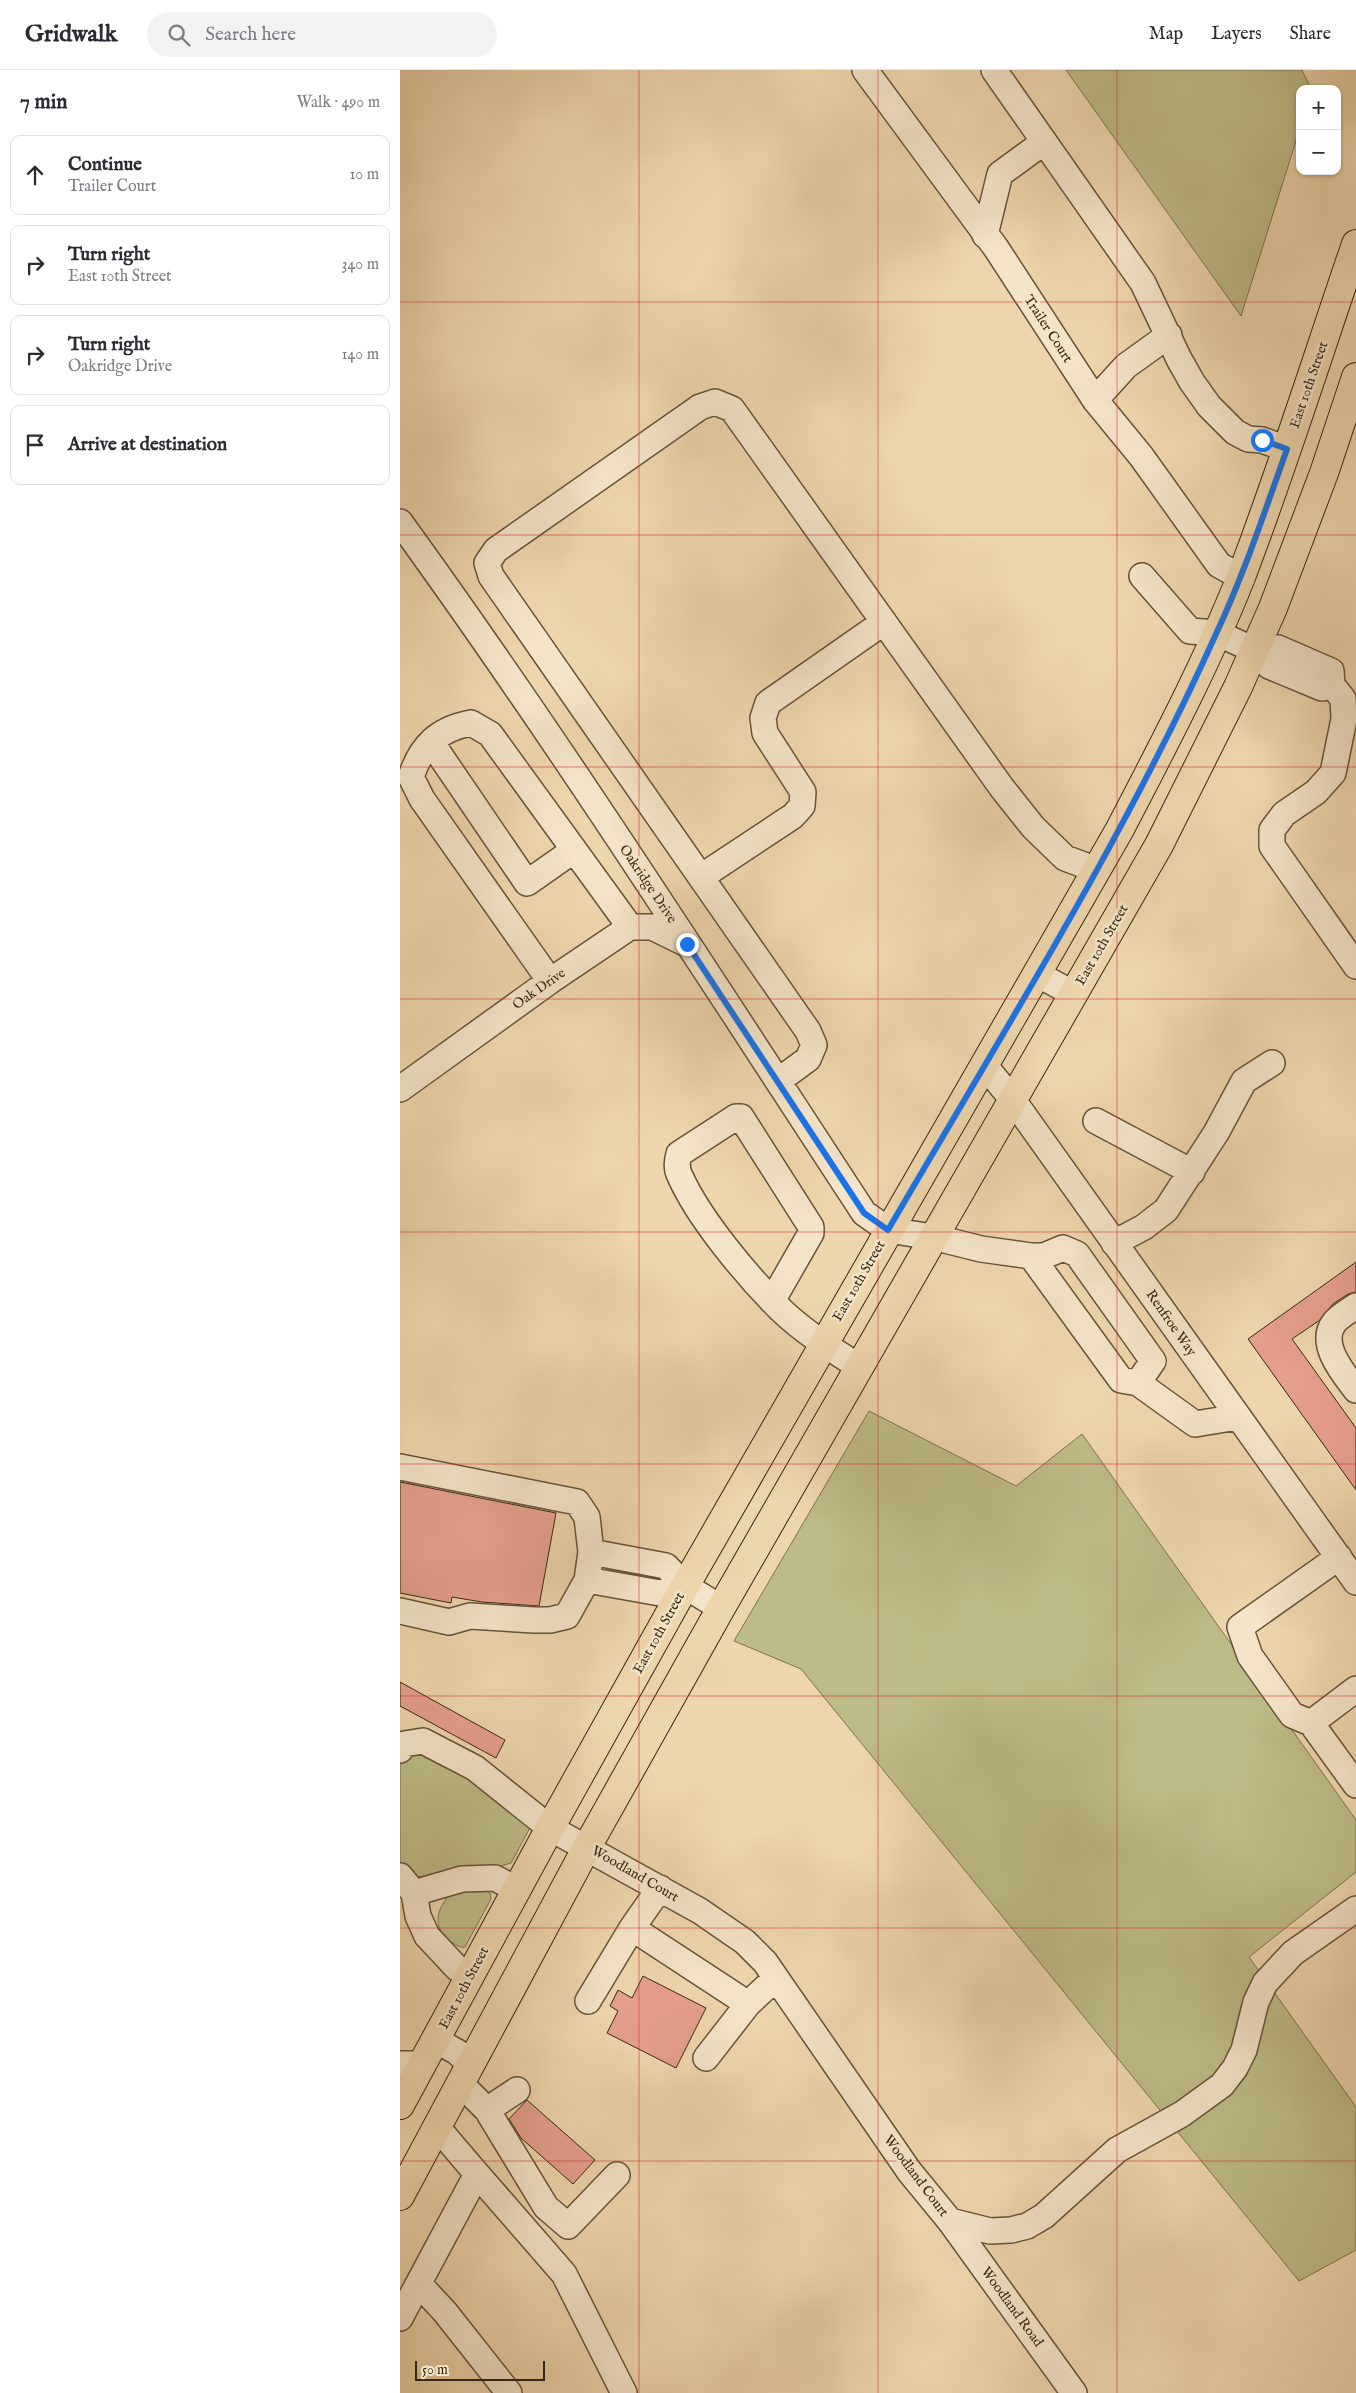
<!DOCTYPE html>
<html lang="en">
<head>
<meta charset="utf-8">
<style>
	body { margin:0; font-family:"IM FELL English",serif; background:#f2f2f3; color:#2b2b33 }
	.controls { position:absolute; right:15px; top:15px; display:grid; overflow:hidden; border-radius:10px; box-shadow:0 1px 4px #0004 }
	.controls button { width:45px; height:45px; display:grid; place-items:center; padding:0; border:0; border-bottom:1px solid #e1e1e2; background:#fff; color:#2b2b33; font:25px sans-serif }
	.scale { position:absolute; left:15px; bottom:12px; width:130px; box-sizing:border-box; padding-left:5px; border:2px solid #372813; border-top:0; font-size:14px; line-height:18px; white-space:nowrap; color:#372813; -webkit-text-stroke:4px #f4e4c9; paint-order:stroke }
	.stop { position:absolute; width:15px; height:15px; margin:-11px; border:4px solid #1a73e8; border-radius:50%; background:#fff }
	.stop.end { background:#1a73e8; border-color:#fff; box-shadow:0 1px 5px #0008 }
	.list { margin:0; padding:0; list-style:none }
	h2 { display:flex; justify-content:space-between; align-items:center; height:65px; margin:0; padding:0 20px; font-size:21px }
	h2 small { font-size:16px; font-weight:400; color:#7c7c81 }
	.list li { display:grid; grid-template-columns:32px 1fr auto; gap:15px; align-items:center; box-sizing:border-box; height:80px; margin:0 10px 10px; padding:0 10px; border:1px solid #e1e1e2; border-radius:10px }
	.list b { display:block; font-size:19px; white-space:nowrap }
	.list p { margin:0; font-size:16px; white-space:nowrap; color:#7c7c81 }
	.list em { font-size:16px; font-style:normal; color:#7c7c81 }
	.icon { flex:none; width:28px; height:28px; fill:none; stroke:currentColor; stroke-width:2; stroke-linecap:round; stroke-linejoin:round }
	.map { position:relative; flex:none; width:956px; height:2323px; overflow:hidden }
	header { display:flex; align-items:center; gap:30px; box-sizing:border-box; height:70px; padding:0 25px; background:#fff; border-bottom:1px solid #e1e1e2 }
	header strong { font-size:24px }
	nav { display:flex; gap:28px; margin-inline-start:auto; font-size:18px }
	.search { width:350px; height:45px; background:#f2f2f3; display:flex; align-items:center; gap:12px; box-sizing:border-box; padding:0 18px; border-radius:28px; color:#7c7c81; font-size:19px }
	main { display:flex }
	aside { flex:1; background:#fff }
	.map>svg:first-child { display:block }
	.green { fill:#bebc86; stroke:#7a724c }
	.building { fill:#e69f8d; stroke:#372813 }
	.lines { fill:none; stroke-linecap:round; stroke-linejoin:round }
	.minor-casing { stroke:#655439; stroke-width:28 }
	.major-casing { stroke:#372813; stroke-width:30 }
	.minor { stroke:#f4e4c9; stroke-width:25 }
	.major { stroke:#eed6ac; stroke-width:28 }
	.route { stroke:#1a73e8; stroke-width:6 }
	.grid { fill:none; stroke:#d62828; stroke-width:1; stroke-opacity:0.55 }
	.labels { text-anchor:middle; dominant-baseline:central; stroke-width:5; stroke-linejoin:round; paint-order:stroke }
	.street-label { font-size:14px; fill:#372813; stroke:#f4e4c9 }
</style>
</head>
<body>
<header>
<strong>Gridwalk</strong>
<div class="search"><svg class="icon" aria-label="search" viewBox="0 0 24 24"><circle cx="10" cy="10" r="6"/><path d="M15 15l6 6"/></svg>Search here</div>
<nav><a>Map</a><a>Layers</a><a>Share</a></nav>
</header>
<main>
<aside>
<h2>7 min<small>Walk · 490 m</small></h2>
<ul class="list">
<li><svg class="icon" aria-label="ahead" viewBox="0 0 24 24"><path d="M12 20V5M6 11l6-6 6 6"/></svg><div><b>Continue</b><p>Trailer Court</p></div><em>10 m</em></li>
<li><svg class="icon" aria-label="right" viewBox="0 0 24 24"><path d="M7 20v-9h11M14 6l5 5-5 5"/></svg><div><b>Turn right</b><p>East 10th Street</p></div><em>340 m</em></li>
<li><svg class="icon" aria-label="right" viewBox="0 0 24 24"><path d="M7 20v-9h11M14 6l5 5-5 5"/></svg><div><b>Turn right</b><p>Oakridge Drive</p></div><em>140 m</em></li>
<li><svg class="icon" aria-label="arrive" viewBox="0 0 24 24"><path d="M6 21V4h12l-3 4 3 4H6"/></svg><div><b>Arrive at destination</b></div></li>
</ul>
</aside>
<div class="map">
<svg width="956" height="2323" viewBox="0 0 956 2323">
	<rect width="100%" height="100%" fill="#eed6ac"/>
	<filter id="stains"><feTurbulence type="fractalNoise" baseFrequency=".004" numOctaves="4"/><feColorMatrix values="0 0 0 0 .2 0 0 0 0 .09 0 0 0 0 .02 0 0 0 .5 -.17"/></filter>
	<radialGradient id="worn" r=".72"><stop offset=".6" stop-color="#630" stop-opacity="0"/><stop offset="1" stop-color="#630" stop-opacity=".3"/></radialGradient>
	<path class="green" d="M 666,0 L 902,0 L 911,19 L 900,19 L 900,58 L 841,246 Z
		M 469,1341 L 616,1416 L 682,1364 L 956,1750 L 956,1802 L 849,1887 L 956,2037 L 956,2180 L 899,2211 L 401,1599 L 334,1571 Z
		M 17,1682 C 55,1691 100,1732 131,1756 L 111,1793 L 101,1796 L 18,1807 L 11,1806 L 0,1796 L 0,1691 Z
		M 84,1819 L 90,1823 L 91,1829 L 65,1877 C 59,1878 55,1874 50,1871 C 31,1857 37,1838 51,1823 Z"/>
	<path class="building" d="M 956,1192 L 956,1222 L 948,1224 L 933,1234 L 920,1250 L 892,1269 L 956,1358 L 956,1420 L 848,1269 Z
		M 0,1412 L 156,1443 L 139,1536 L 82,1532 L 52,1527 L 51,1533 L 0,1523 Z
		M 0,1612 L 105,1670 L 96,1688 L 0,1636 Z
		M 243,1906 L 306,1938 L 276,1998 L 207,1963 L 218,1941 L 210,1936 L 218,1920 L 232,1928 Z
		M 127,2030 L 195,2090 L 173,2114 L 121,2068 L 109,2049 Z"/>
	<g class="lines">
		<g class="minor-casing">
			<path id="minor" d="M 465,0 L 596,178 L 695,330 L 741,386 L 819,495 L 841,507
				M 594,0 L 743,213 L 779,289 L 792,312 L 809,336 L 835,362 L 848,369 L 862,370 L 887,379
				M 585,165 L 600,104 L 644,72
				M 695,330 L 726,296 L 769,265
				M 0,452 C 163,677 312,911 464,1143 L 488,1160 L 533,1167 L 581,1179 L 631,1186 L 644,1186 L 663,1178 L 677,1184 L 753,1291 L 738,1313
				M 742,506 L 790,561 L 817,563 L 854,580 L 869,596 L 922,618 L 932,615 L 931,601 L 878,578 L 854,580
				M 932,615 L 943,629 L 944,649 L 933,703 L 916,722 L 884,744 L 872,760 L 872,776 L 956,896
				M 31,672 L 127,813 L 174,780
				M 301,807 L 393,746 L 402,736 L 403,722 L 365,663 L 363,648 L 368,633 L 484,552
				M 637,904 L 674,924
				M 150,911 L 22,729 L 11,707 C 21,676 38,659 71,653 L 90,664 L 230,857
				M 584,995 L 613,1030 L 956,1512
				M 378,1011 L 408,989 L 414,975 L 408,961 L 91,506 L 87,493 L 96,480 L 300,337 L 315,332 L 332,339 L 602,718 L 633,757 L 665,788 L 697,800
				M 0,1019 L 150,911 L 230,857 L 252,857 L 287,874
				M 696,1051 L 792,1102
				M 714,1173 L 744,1157 L 766,1140 L 816,1063 L 844,1011 L 872,993
				M 631,1186 L 721,1310 L 738,1313 L 795,1354 L 838,1347
				M 372,1231 L 411,1163 L 411,1157 L 341,1047 L 336,1047 L 279,1084 C 277,1091 276,1099 280,1106 C 299,1149 347,1206 381,1240 C 404,1262 431,1279 458,1296
				M 956,1236 C 949,1241 939,1246 934,1253 C 918,1274 944,1304 956,1320
				M 0,1397 L 177,1432 L 187,1447 L 191,1482 L 187,1510 L 167,1546 L 150,1550 L 134,1550 L 70,1546 L 49,1552 L 0,1541
				M 939,1487 L 840,1557 L 850,1586 L 892,1645 L 911,1653 L 956,1619
				M 187,1510 L 260,1523 L 285,1516 L 266,1496 L 191,1482
				M 285,1516 L 321,1538
				M 911,1653 L 956,1715
				M 0,1680 L 4,1674 L 23,1671 L 75,1698 L 150,1758 L 300,1841 L 345,1872 L 365,1892 L 509,2101 L 550,2151 L 590,2161 L 611,2160 L 627,2156 L 644,2146 L 717,2080 L 782,2044 L 822,2015 L 835,1998 L 844,1980 L 856,1932 L 865,1913 L 893,1883 L 956,1839
				M 0,1806 L 14,1823 L 18,1846 L 27,1866 L 57,1898 L 70,1907
				M 260,1818 L 232,1858 L 348,1934 L 376,1908
				M 14,1823 L 62,1809 L 95,1808 L 116,1819
				M 188,1931 L 232,1858
				M 36,1970 L 57,1982 L 70,1994
				M 306,1988 L 348,1934
				M 0,1994 L 23,1994
				M 60,2013 L 87,2040 L 146,2137 L 168,2156 L 217,2105
				M 87,2040 L 117,2020
				M 77,2104 L 164,2204 L 224,2323
				M 550,2151 L 674,2323
				M 19,2214 L 45,2242 L 109,2323
				M 0,2248 L 77,2104 L 37,2057"/>
		</g>
		<g class="major-casing">
			<path id="major" d="M 0,2035 L 150,1758 L 285,1516 L 720,759 C 763,676 807,593 841,507 C 883,397 918,285 956,174
				M 0,2126 L 187,1777 L 321,1538 L 759,775 L 838,617 L 873,538 L 924,403 L 956,307"/>
		</g>
		<use href="#minor" class="minor"/>
		<use href="#major" class="major"/>
	</g>
	<g class="lines">
		<path class="route" d="M 287,874 L 464,1143 L 488,1160 C 602,964 723,771 816,564 C 844,504 865,441 887,379 L 862,370"/>
	</g>
	<path class="grid" d="M 239,0 L 239,2323M 478,0 L 478,2323M 717,0 L 717,2323M 0,232 L 956,232M 0,465 L 956,465M 0,697 L 956,697M 0,929 L 956,929M 0,1162 L 956,1162M 0,1394 L 956,1394M 0,1626 L 956,1626M 0,1858 L 956,1858M 0,2091 L 956,2091"/>
	<g class="labels">
		<g class="street-label">
			<text transform="translate(648 259) rotate(57)">Trailer Court</text>
			<text transform="translate(909 315) rotate(-71)">East 10th Street</text>
			<text transform="translate(248 814) rotate(56)">Oakridge Drive</text>
			<text transform="translate(702 875) rotate(-60)">East 10th Street</text>
			<text transform="translate(139 919) rotate(-35)">Oak Drive</text>
			<text transform="translate(459 1211) rotate(-60)">East 10th Street</text>
			<text transform="translate(771 1253) rotate(55)">Renfroe Way</text>
			<text transform="translate(259 1563) rotate(-61)">East 10th Street</text>
			<text transform="translate(235 1804) rotate(30)">Woodland Court</text>
			<text transform="translate(64 1918) rotate(-62)">East 10th Street</text>
			<text transform="translate(516 2106) rotate(53)">Woodland Court</text>
			<text transform="translate(612 2237) rotate(54)">Woodland Road</text>
		</g>
	</g>
	<rect width="100%" height="100%" filter="url(#stains)"/>
	<rect width="100%" height="100%" fill="url(#worn)"/>
</svg>
<div class="controls">
<button>+</button>
<button>−</button>
</div>
<div class="scale">50 m</div>
<div class="stop" style="left:862px;top:370px"></div>
<div class="stop end" style="left:287px;top:874px"></div>
</div>
</main>
</body>
</html>
